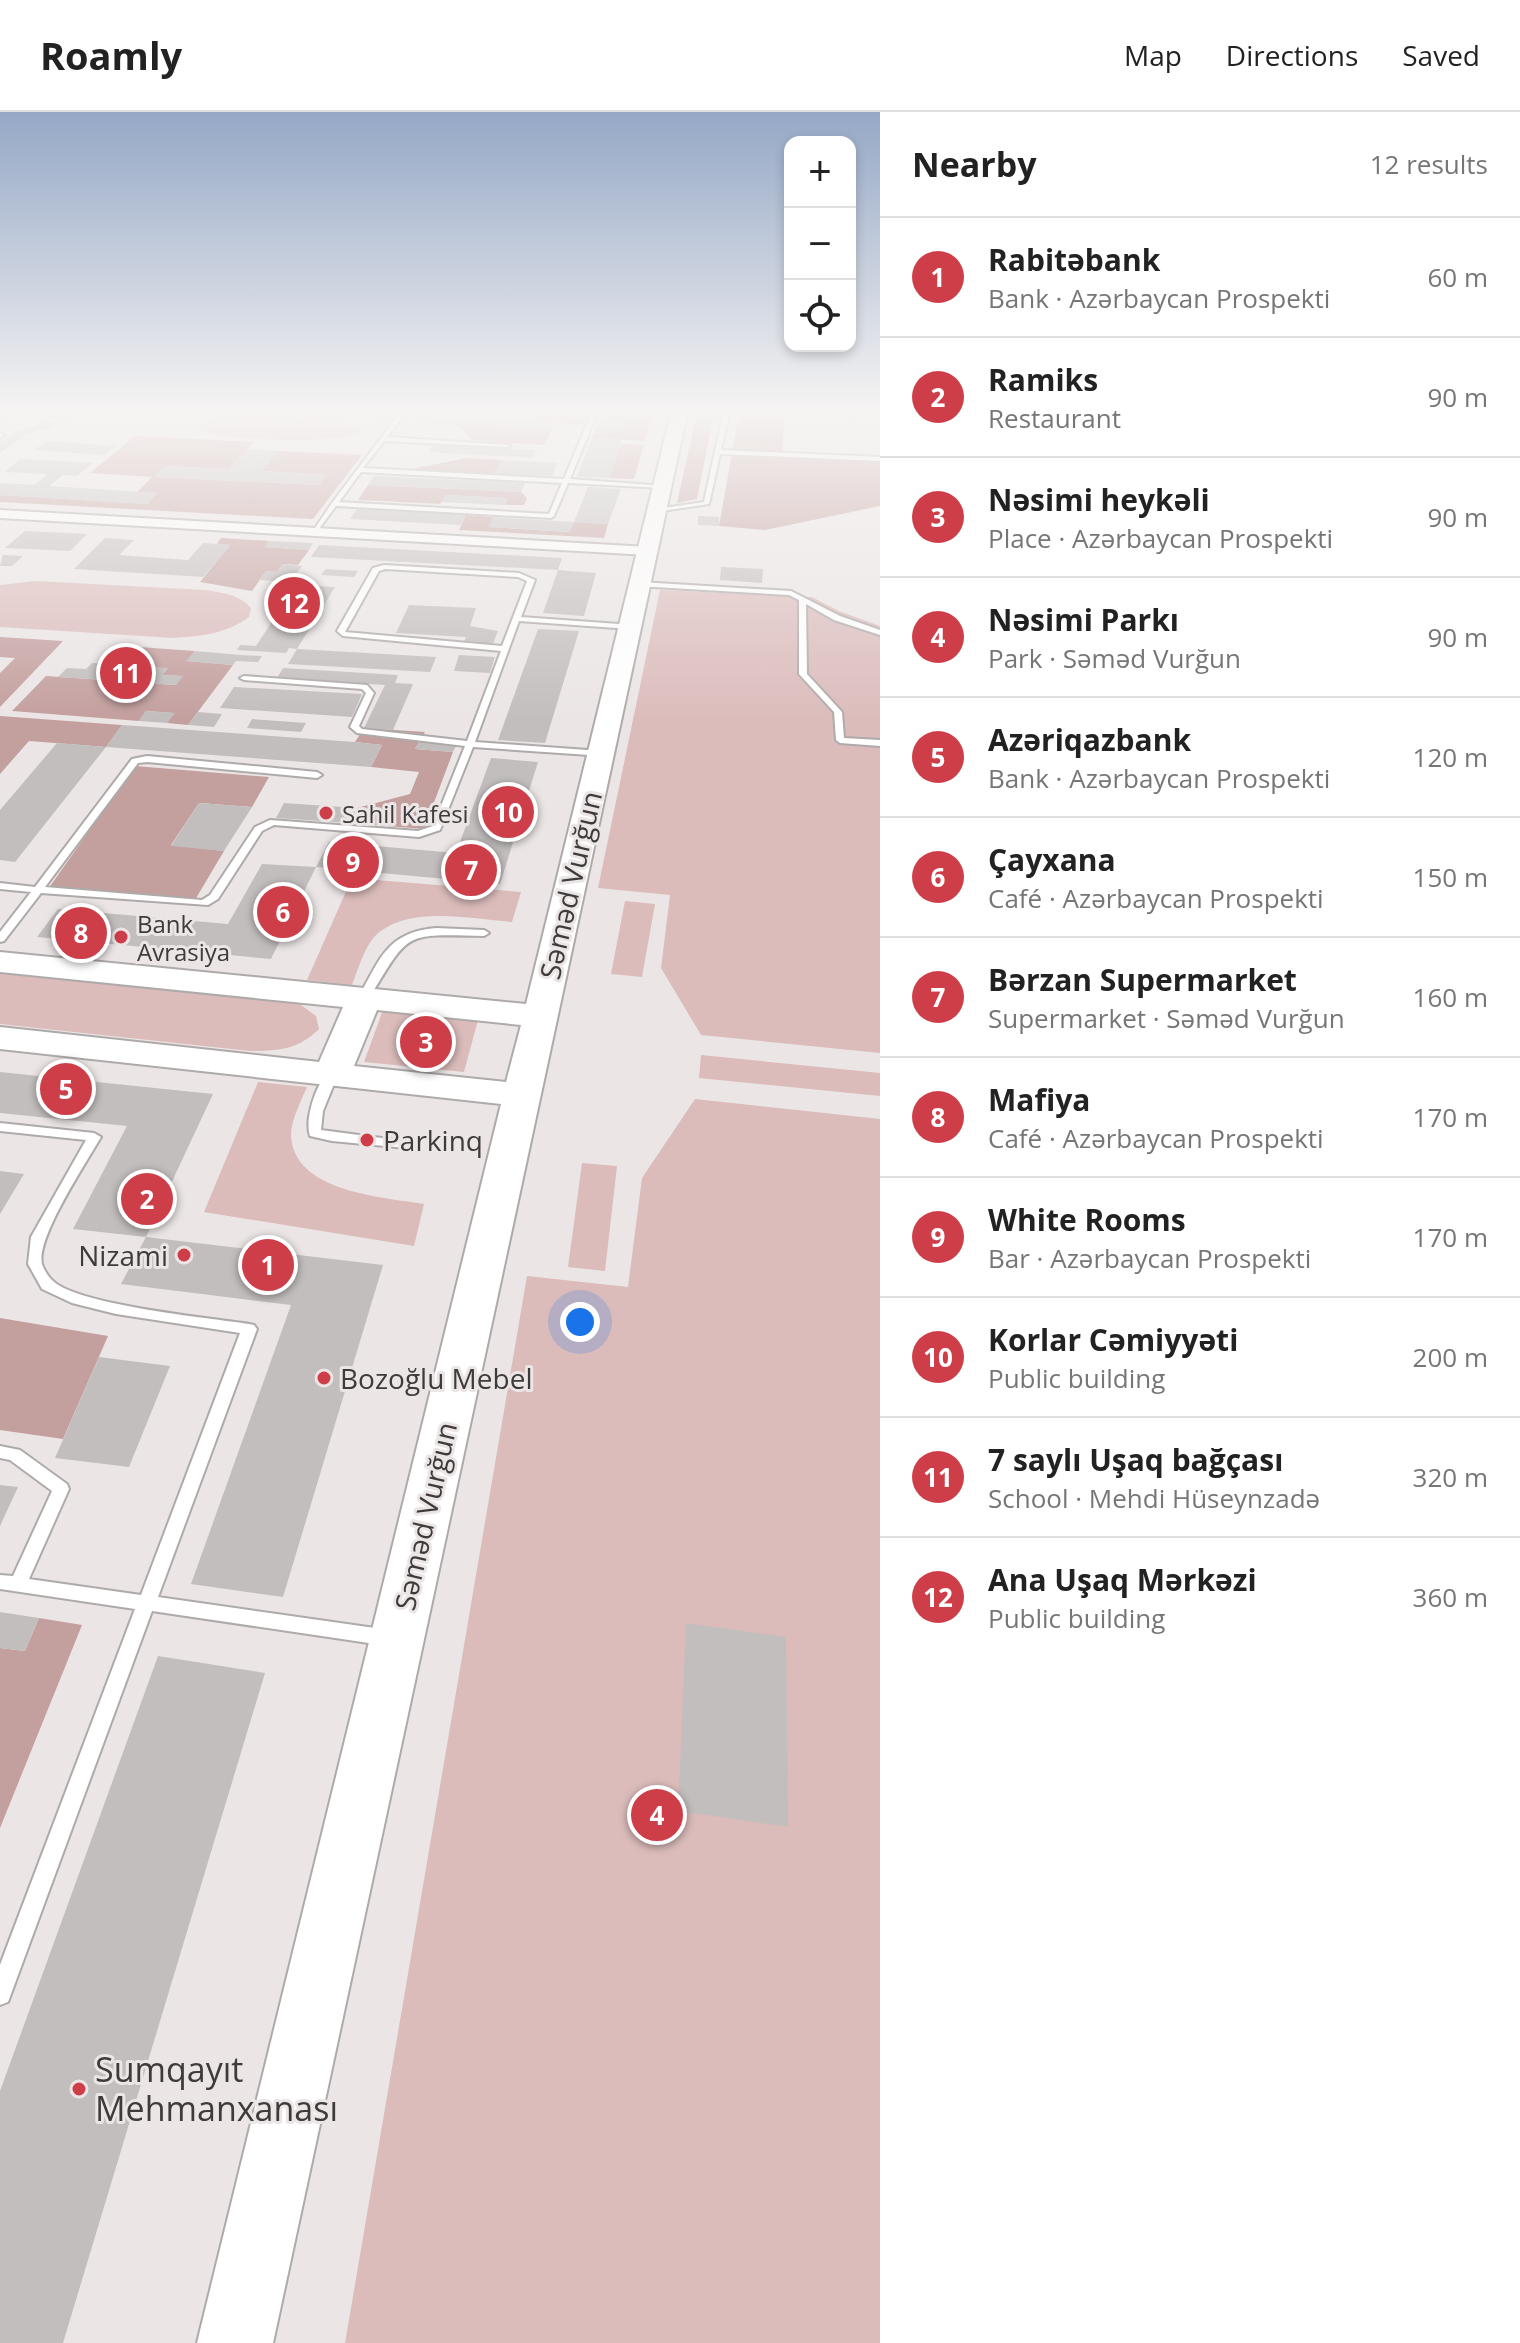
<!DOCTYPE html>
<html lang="en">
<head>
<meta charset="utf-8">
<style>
	body { margin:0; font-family:"Open Sans",sans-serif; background:#f6f6f6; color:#222 }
	.controls { position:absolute; right:24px; top:24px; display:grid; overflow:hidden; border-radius:16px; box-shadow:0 4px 12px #0003 }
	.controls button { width:72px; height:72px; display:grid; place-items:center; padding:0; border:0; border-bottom:2px solid #e0e0e0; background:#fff; color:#222; font:40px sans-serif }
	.you { position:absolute; left:580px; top:1210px; width:28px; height:28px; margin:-20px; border:6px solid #fff; border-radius:50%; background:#1a73e8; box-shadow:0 0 0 12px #1a73e833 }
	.badge { display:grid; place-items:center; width:52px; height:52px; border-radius:50%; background:#ce3e49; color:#fff; font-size:26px; font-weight:700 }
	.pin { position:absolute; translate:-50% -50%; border:4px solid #fff; box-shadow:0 2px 8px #0006 }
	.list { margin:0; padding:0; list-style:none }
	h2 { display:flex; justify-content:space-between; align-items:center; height:104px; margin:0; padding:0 32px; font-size:34px }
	h2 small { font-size:26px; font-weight:400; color:#767676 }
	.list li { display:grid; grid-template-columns:52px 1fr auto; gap:24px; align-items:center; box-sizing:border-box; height:120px; padding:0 32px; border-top:2px solid #e0e0e0 }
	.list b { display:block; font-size:30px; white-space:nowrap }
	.list p { margin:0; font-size:26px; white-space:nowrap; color:#767676 }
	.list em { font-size:26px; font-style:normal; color:#767676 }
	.icon { flex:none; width:44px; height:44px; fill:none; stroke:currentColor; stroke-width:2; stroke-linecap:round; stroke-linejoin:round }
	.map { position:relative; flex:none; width:880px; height:2231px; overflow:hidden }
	header { display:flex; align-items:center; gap:48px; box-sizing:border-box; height:112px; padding:0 40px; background:#fff; border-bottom:2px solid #e0e0e0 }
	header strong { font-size:38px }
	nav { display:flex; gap:44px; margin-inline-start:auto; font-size:28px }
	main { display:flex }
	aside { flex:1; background:#fff }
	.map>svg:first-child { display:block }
	.green { fill:#dbbcbb }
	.forest { fill:#c39f9e }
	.building { fill:#c3bebe }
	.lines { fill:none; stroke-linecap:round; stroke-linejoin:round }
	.service-casing { stroke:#afaaaa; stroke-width:4 }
	.minor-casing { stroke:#afaaaa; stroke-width:4 }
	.secondary-casing { stroke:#afaaaa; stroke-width:4 }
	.service { fill:#fff; fill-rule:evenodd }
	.minor { fill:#fff; fill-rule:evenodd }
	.secondary { fill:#fff; fill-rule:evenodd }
	.poi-dot { fill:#ce3e49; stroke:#ebe6e5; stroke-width:3 }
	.labels { text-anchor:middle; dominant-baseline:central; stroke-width:6; stroke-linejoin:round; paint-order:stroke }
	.far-poi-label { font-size:24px; fill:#3d3b3b; stroke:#ebe6e5; text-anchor:start }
	.street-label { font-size:28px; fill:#3d3b3b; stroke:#ebe6e5 }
	.poi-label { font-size:28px; fill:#3d3b3b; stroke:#ebe6e5; text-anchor:start }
	.near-poi-label { font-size:34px; fill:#3d3b3b; stroke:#ebe6e5; text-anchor:start }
</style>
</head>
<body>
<header>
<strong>Roamly</strong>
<nav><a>Map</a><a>Directions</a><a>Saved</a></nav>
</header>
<main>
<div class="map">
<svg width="880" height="2231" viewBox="0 0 880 2231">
	<rect width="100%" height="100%" fill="#ebe6e5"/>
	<path class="green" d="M 242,305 L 338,309 L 360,314 L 362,318 C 349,334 217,329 198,317 L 205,309 Z
		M 36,469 L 205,478 C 222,481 239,482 251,496 L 249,505 C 226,522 201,524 173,526 L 0,515 L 0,473 Z
		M 660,478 L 812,485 L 839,499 L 880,514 L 880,941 L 701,923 L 661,856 L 670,783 L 598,776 Z
		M 352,766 L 521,780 L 512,810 C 472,807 411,793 377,822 C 365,833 358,858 352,873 L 307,868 Z
		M 625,789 L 655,792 L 642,865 L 611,862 Z
		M 0,860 L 274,888 L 301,893 L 316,904 L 319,917 C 298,938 277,939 250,939 L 0,912 Z
		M 383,898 L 478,908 L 464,960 L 364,950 Z
		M 701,943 L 880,961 L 880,984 L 699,966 Z
		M 258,970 L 307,975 C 301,989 291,1008 291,1023 C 293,1080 382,1085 424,1092 L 414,1134 L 204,1100 Z
		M 695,987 L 880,1007 L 880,2231 L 345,2231 L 527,1164 L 628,1175 L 642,1066 Z
		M 582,1051 L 617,1054 L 605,1159 L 568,1155 Z"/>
	<path class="forest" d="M 168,297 L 337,299 L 330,306 L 166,299 Z
		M 536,297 L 587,298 L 582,313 L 529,309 Z
		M 634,297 L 655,297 L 644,329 L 592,326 L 595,318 L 624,319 Z
		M 740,297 L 858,297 L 858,306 L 785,302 L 782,344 L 880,349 L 880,394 L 765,418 L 719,414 Z
		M 697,300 L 714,301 L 697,387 L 677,391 Z
		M 459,313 L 552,318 L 544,333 L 472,328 Z
		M 135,324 L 254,330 L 229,357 L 165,354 L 155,365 L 319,373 L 326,363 L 261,359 L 279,339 L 362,343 L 313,407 L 0,390 L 0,383 L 147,392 L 157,381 L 137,380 L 152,365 L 90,361 Z
		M 621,332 L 644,333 L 634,367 L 609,366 Z
		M 466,346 L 501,348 L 494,362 L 407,358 Z
		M 368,373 L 521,380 L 527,386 L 524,393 L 505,393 L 507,386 L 446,383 L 440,392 L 358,388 Z
		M 466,403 L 493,405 L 489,415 L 569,420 L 574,410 L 608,412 L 604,426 L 459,418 Z
		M 221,426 L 269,429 L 265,435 L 309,438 L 298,453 L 283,452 L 277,460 L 266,459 L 252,479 L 200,470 L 230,433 L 217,432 Z
		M 0,525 L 63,529 L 0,595 L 0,561 L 15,546 L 0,545 Z
		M 140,535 L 195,539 L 187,549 L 233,553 L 188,613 L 167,611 L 174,601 L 146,599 L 139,609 L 12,599 L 46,564 L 176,573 L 182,564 L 162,563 L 167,557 L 125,553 Z
		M 0,604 L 122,613 L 106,635 L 29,629 L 0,662 Z
		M 364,616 L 425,620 L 415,637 L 453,640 L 424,717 L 350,711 L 357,696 L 410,682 L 419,660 L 371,655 L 382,633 L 355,630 Z
		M 135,654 L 269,665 L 252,695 L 199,691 L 171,733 L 224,739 L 192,793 L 46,780 Z
		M 0,1206 L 108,1224 L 63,1327 L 0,1318 Z
		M 39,1506 L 82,1513 L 0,1716 L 0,1536 L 25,1539 Z"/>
	<path class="building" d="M 71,297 L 109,297 L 109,298 L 58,308 L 42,302 Z
		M 605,297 L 634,297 L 625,319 L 595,318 Z
		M 347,299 L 396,302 L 392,307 L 373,306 L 375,304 L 344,303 Z
		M 419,304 L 529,309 L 555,310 L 552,318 L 414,311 Z
		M 46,310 L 58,310 L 50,316 L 27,322 L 0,341 L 0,330 L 15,320 Z
		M 592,326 L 622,327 L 609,366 L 577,365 Z
		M 47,329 L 116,334 L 105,343 L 34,338 Z
		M 434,333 L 537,338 L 533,346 L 429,340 Z
		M 247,337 L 279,339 L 261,359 L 327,363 L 319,373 L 154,365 L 165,354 L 229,357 Z
		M 21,347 L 93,351 L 77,364 L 63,363 L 49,374 L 158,381 L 146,392 L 0,383 L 0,371 L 34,373 L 48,362 L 4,360 Z
		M 501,348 L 558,351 L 552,364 L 494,362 Z
		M 374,364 L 525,371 L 521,380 L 368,373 Z
		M 588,375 L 621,377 L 608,412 L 574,410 Z
		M 446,383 L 508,386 L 505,393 L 442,390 Z
		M 357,397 L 466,403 L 461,413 L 350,407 Z
		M 698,404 L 719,405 L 719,414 L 698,413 Z
		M 493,405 L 574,410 L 570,420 L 488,415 Z
		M 25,419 L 87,422 L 70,439 L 5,436 Z
		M 105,426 L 134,428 L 119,443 L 188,448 L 203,431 L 231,433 L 203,465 L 74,457 Z
		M 269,429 L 313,431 L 309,438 L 264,435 Z
		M 319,433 L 562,446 L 558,458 L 311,445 Z
		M 3,443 L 23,444 L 12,454 L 0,454 Z
		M 283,452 L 302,454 L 290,470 L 259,468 L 266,459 L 277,460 Z
		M 721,455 L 763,457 L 762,471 L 720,468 Z
		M 326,457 L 358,459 L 354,465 L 321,463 Z
		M 558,458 L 596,461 L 584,504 L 543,501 Z
		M 296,473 L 335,475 L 297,537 L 436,545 L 430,560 L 288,552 L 297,537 L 289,536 L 286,541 L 237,538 L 240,533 L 256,534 Z
		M 409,493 L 476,496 L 470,514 L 498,519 L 492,534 L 463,532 L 466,525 L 396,521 Z
		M 538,517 L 579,519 L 545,631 L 498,628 Z
		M 195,539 L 241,543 L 262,544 L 258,550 L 236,549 L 233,553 L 186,549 Z
		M 459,543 L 495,545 L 490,561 L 454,559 Z
		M 92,551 L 168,556 L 162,563 L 183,564 L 176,573 L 58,565 L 67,556 L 86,557 Z
		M 283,556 L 398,563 L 395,571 L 413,572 L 393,618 L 364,616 L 385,573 L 277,566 Z
		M 234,575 L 362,582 L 352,605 L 220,596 Z
		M 146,599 L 175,601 L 167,611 L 139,609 Z
		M 198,600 L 222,602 L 214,615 L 188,613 Z
		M 252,607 L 306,611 L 301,620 L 247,616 Z
		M 122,613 L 355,630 L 382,633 L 371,655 L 106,635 L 15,750 L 0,748 L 0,698 L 57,631 L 106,635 Z
		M 419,630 L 457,632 L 453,640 L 415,637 Z
		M 491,646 L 538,650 L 500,772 L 316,755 L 329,730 L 456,741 Z
		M 199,691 L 252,695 L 224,739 L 171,734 Z
		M 284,691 L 357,696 L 350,711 L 276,706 Z
		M 262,752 L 316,755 L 271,847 L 37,825 L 58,797 L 228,812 Z
		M 0,960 L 213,982 L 146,1125 L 73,1117 L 127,1014 L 0,1001 Z
		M 0,1059 L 24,1062 L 0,1102 Z
		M 146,1125 L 383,1153 L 283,1485 L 191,1472 L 291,1193 L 121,1172 Z
		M 99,1245 L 170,1254 L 129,1355 L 55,1346 Z
		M 0,1373 L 18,1375 L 0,1414 Z
		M 0,1500 L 39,1506 L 25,1539 L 0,1536 Z
		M 686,1511 L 786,1525 L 788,1715 L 678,1699 Z
		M 158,1544 L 265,1561 L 63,2231 L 0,2231 L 0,1979 Z"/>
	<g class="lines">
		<g class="service-casing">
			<path id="service" d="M 26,297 L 37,297 L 0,305 L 0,301 Z
				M 403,297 L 525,303 L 407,300 L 387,325 L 510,333 L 507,335 L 384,329 L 363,356 L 564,367 L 593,297 L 599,297 L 570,367 L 666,374 L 663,376 L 568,371 L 554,404 L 551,406 L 336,394 L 315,422 L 311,422 L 332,391 ZM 361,360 L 562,371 L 549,402 L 339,390 Z
				M 724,297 L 730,297 L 721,338 L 880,345 L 880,349 L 720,342 L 709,392 L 655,400 L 657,397 L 704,390 Z
				M 0,322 L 4,323 L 0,326 Z
				M 384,453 L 519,461 L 535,468 L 521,505 L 633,513 L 634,515 L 630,517 L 519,509 L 475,630 L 601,639 L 604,640 L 604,644 L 473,635 L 440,718 L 419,725 L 274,713 L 262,719 L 218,787 L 208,793 L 41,781 L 4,829 L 0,830 L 0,820 L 31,780 L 0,777 L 0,771 L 35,775 L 132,647 L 147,644 L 317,660 L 322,663 L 317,666 L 147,650 L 138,651 L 45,775 L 202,788 L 210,783 L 255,715 L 270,708 L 418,719 L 433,714 L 465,634 L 357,621 L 350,615 L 366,581 L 362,577 L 244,568 L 240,566 L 244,564 L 367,573 L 374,581 L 359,614 L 362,617 L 467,629 L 501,539 L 343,524 L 337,519 L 373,456 ZM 385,457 L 518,465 L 527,469 L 502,534 L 345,520 L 379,459 Z
				M 640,470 L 791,479 L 840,504 L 880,518 L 880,523 L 834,508 L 806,492 L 807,562 L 842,600 L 844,626 L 880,628 L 880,634 L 840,631 L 836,628 L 834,600 L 799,562 L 799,488 L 789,483 L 637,474 L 637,470 Z
				M 436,816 L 484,818 L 489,821 L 484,824 C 401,822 410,820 368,888 L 360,888 L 358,886 C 380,847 387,820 436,816 Z
				M 332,958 L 338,962 L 323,999 L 321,1018 L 412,1030 L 417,1031 L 419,1034 L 417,1037 L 332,1029 L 310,1024 C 304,1008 317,966 332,958 Z
				M 0,1011 L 94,1021 L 101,1025 C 86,1051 36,1126 42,1152 C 43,1156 49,1166 52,1168 C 75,1193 211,1206 249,1212 L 254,1213 L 257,1217 L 158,1485 L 389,1518 L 395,1520 L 398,1526 L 395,1532 L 389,1534 L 152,1499 L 11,1882 L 8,1890 L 0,1893 L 0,1853 L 135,1497 L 0,1477 L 0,1463 L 13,1464 L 52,1379 L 10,1348 L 0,1346 L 0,1334 L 20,1338 L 67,1372 L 69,1377 L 29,1467 L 141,1483 L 240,1221 L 116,1202 L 72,1191 L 42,1177 L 28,1152 L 31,1125 L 86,1028 L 0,1019 Z"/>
		</g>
		<g class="minor-casing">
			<path id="minor" d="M 0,398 L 648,435 L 655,439 L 648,443 L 0,406 Z"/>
		</g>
		<g class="secondary-casing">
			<path id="secondary" d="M 672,297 L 688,297 L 273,2231 L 197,2231 L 501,992 L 0,937 L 0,915 L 319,950 L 343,895 L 0,860 L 0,840 L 526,892 ZM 377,898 L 521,913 L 506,970 L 354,954 Z"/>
		</g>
		<use href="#service" class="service"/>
		<use href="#minor" class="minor"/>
		<use href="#secondary" class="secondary"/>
	</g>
	<linearGradient id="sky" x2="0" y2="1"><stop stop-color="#95a8c6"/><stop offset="0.49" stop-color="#f6f4f3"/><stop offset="1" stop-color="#f6f4f3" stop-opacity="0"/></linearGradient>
	<rect width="880" height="609" fill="url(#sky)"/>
	<g class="poi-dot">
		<circle cx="326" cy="701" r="8"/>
		<circle cx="121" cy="825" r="8"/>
		<circle cx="367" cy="1028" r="8"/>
		<circle cx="184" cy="1143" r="8"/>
		<circle cx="324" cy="1266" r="8"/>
		<circle cx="79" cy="1977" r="8"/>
	</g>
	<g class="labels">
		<g class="far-poi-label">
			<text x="342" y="701">Sahil Kafesi</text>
			<text x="137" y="811">Bank<tspan x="137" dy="28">Avrasiya</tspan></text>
		</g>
		<g class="street-label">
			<text transform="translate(570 773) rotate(-77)">Səməd Vurğun</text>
			<text transform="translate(425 1404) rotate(-77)">Səməd Vurğun</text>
		</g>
		<g class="poi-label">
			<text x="383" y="1028">Parkinq</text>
			<text x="168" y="1143" text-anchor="end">Nizami</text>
			<text x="340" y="1266">Bozoğlu Mebel</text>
		</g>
		<g class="near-poi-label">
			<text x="95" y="1957">Sumqayıt<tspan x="95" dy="39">Mehmanxanası</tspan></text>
		</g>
	</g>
</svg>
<div class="controls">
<button>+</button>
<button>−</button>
<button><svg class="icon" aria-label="locate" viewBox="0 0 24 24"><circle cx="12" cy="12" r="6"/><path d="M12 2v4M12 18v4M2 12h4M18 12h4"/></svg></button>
</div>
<div class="you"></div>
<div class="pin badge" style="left:268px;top:1153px">1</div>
<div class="pin badge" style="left:147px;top:1087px">2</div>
<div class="pin badge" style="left:426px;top:930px">3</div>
<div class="pin badge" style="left:657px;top:1703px">4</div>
<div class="pin badge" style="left:66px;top:977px">5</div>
<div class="pin badge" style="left:283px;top:800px">6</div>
<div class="pin badge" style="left:471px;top:758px">7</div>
<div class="pin badge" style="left:81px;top:821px">8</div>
<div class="pin badge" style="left:353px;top:750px">9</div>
<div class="pin badge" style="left:508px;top:700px">10</div>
<div class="pin badge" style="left:126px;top:561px">11</div>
<div class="pin badge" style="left:294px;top:491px">12</div>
</div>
<aside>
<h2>Nearby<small>12 results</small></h2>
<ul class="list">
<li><span class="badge">1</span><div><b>Rabitəbank</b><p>Bank · Azərbaycan Prospekti</p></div><em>60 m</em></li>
<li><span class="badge">2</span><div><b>Ramiks</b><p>Restaurant</p></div><em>90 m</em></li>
<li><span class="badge">3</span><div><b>Nəsimi heykəli</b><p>Place · Azərbaycan Prospekti</p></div><em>90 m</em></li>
<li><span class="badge">4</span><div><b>Nəsimi Parkı</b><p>Park · Səməd Vurğun</p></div><em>90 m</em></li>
<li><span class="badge">5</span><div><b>Azəriqazbank</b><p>Bank · Azərbaycan Prospekti</p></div><em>120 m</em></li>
<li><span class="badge">6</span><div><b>Çayxana</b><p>Café · Azərbaycan Prospekti</p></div><em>150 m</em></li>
<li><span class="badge">7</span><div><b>Bərzan Supermarket</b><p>Supermarket · Səməd Vurğun</p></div><em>160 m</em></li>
<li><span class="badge">8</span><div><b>Mafiya</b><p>Café · Azərbaycan Prospekti</p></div><em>170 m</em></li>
<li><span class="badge">9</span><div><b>White Rooms</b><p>Bar · Azərbaycan Prospekti</p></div><em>170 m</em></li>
<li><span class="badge">10</span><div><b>Korlar Cəmiyyəti</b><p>Public building</p></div><em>200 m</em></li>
<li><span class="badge">11</span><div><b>7 saylı Uşaq bağçası</b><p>School · Mehdi Hüseynzadə</p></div><em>320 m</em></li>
<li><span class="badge">12</span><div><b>Ana Uşaq Mərkəzi</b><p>Public building</p></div><em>360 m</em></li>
</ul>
</aside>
</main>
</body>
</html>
